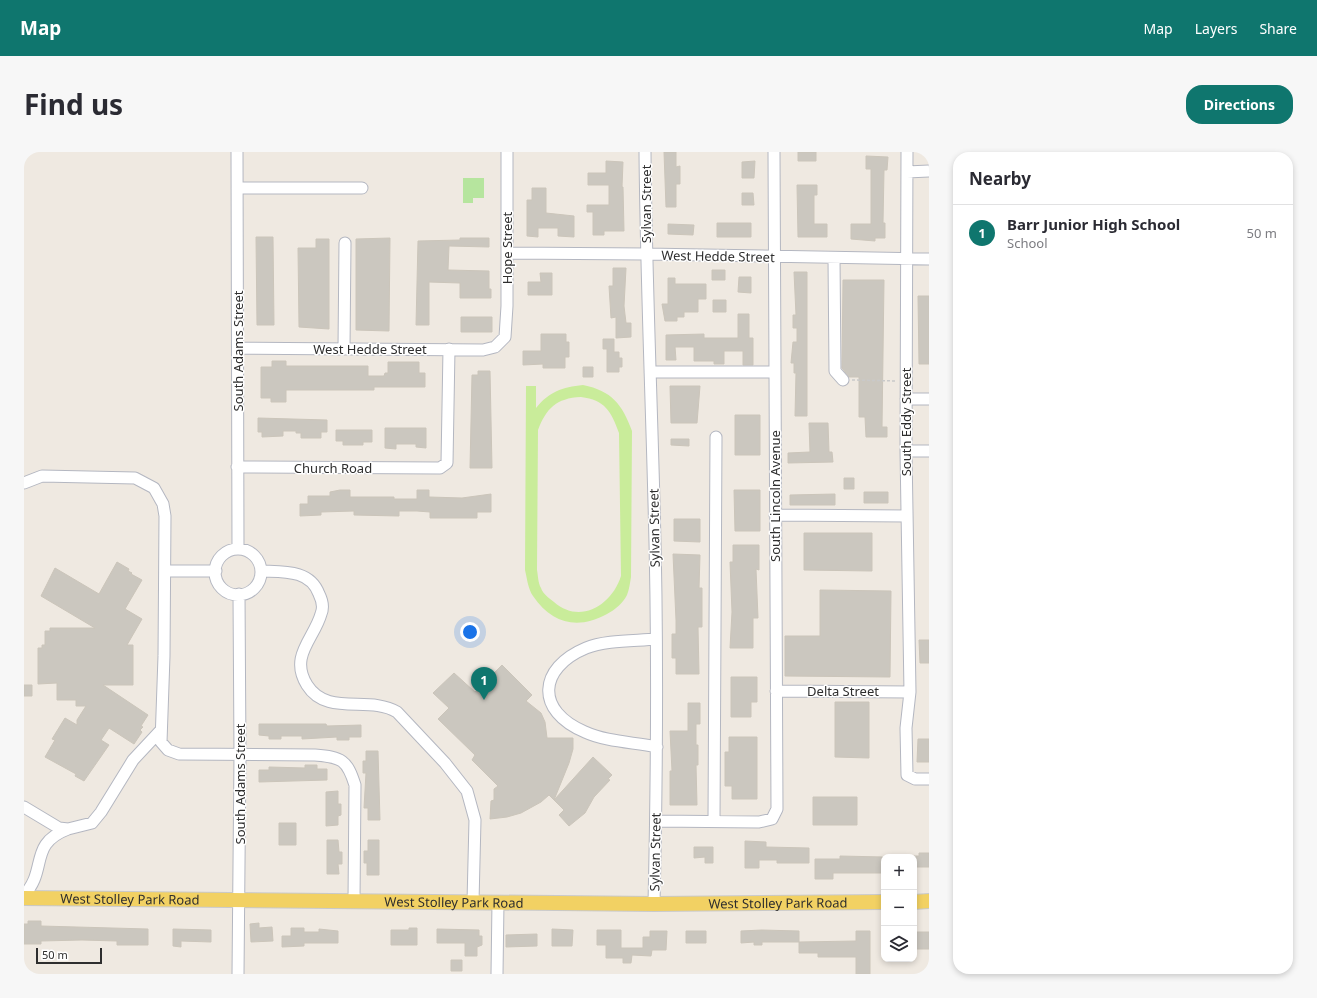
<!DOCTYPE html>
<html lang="en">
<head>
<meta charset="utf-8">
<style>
	body { margin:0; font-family:"Noto Sans",sans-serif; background:#f7f7f7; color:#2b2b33 }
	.controls { position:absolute; right:12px; bottom:12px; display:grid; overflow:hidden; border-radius:8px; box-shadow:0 2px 6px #0003 }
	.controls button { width:36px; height:36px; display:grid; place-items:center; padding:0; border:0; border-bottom:1px solid #e1e1e2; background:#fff; color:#2b2b33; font:20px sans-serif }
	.scale { position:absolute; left:12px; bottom:10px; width:66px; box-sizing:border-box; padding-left:4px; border:2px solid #2e2e2e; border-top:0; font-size:11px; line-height:14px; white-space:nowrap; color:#2e2e2e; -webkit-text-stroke:3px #fff; paint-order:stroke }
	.you { position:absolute; left:446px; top:480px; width:14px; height:14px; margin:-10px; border:3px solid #fff; border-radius:50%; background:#1a73e8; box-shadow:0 0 0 6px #1a73e833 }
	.badge { display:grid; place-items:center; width:26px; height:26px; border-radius:50%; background:#0f766e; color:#fff; font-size:13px; font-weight:700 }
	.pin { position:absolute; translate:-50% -33px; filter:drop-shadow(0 1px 2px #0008) }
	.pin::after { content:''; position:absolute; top:21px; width:14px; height:12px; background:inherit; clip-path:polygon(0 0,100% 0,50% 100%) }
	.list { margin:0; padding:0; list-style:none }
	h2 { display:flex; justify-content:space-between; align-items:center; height:52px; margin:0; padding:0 16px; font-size:17px }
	h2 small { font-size:13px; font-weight:400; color:#7c7c81 }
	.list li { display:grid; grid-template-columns:26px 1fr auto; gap:12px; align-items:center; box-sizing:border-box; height:56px; padding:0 16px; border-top:1px solid #e1e1e2 }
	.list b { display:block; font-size:15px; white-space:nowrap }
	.list p { margin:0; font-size:13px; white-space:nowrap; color:#7c7c81 }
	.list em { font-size:13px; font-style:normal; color:#7c7c81 }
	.icon { flex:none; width:22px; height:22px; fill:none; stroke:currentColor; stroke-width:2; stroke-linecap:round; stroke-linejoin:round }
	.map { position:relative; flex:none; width:905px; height:822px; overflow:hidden; border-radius:16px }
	header { display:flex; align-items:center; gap:24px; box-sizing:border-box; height:56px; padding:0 20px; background:#0f766e; color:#fff }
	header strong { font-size:19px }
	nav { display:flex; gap:22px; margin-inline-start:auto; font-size:14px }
	.intro { display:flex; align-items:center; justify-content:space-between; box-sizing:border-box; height:96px; padding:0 24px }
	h1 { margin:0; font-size:28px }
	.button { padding:10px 18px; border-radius:16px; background:#0f766e; color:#fff; font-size:14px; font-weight:700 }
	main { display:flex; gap:24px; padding:0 24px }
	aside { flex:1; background:#fff; border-radius:16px; box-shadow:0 2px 6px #0003 }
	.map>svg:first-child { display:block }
	.park { fill:#b6e59e }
	.pitch { fill:#c9ec9a; fill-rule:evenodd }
	.building { fill:#cbc7bf; stroke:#cbc5ba }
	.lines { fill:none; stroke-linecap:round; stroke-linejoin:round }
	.minor-casing { stroke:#b4b7c1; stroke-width:13 }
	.major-casing { stroke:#c9c9c9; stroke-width:16 }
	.path { stroke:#c9c9c9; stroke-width:1.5; stroke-dasharray:3 2; stroke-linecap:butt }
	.minor { stroke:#fff; stroke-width:11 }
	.major { stroke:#f2d163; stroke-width:14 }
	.labels { text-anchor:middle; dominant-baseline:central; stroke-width:3; stroke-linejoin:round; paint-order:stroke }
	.street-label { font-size:13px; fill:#2e2e2e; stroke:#fff }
</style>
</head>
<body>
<header>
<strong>Map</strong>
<nav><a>Map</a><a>Layers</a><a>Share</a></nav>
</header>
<div class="intro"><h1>Find us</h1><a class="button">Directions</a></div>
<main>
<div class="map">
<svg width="905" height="822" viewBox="0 0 905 822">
	<rect width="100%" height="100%" fill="#efe9e1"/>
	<path class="park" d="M 439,26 L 460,26 L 460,46 L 449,46 L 449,51 L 439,51 Z"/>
	<path class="pitch" d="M 559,233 C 588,239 598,252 608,279 L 607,425 C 606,431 605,438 603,443 C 599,451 591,458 583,462 C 554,478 528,472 509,444 C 504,437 503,426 501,418 L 502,234 L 512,234 L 512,256 C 525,240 538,235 559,233 ZM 557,245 C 581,248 587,259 595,281 L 597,424 C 588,453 556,473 530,450 C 525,446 519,442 517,436 C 514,431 514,423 513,418 L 514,278 C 522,257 532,246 557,245 Z"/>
	<path class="building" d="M 640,0 L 652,0 L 652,15 L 656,14 L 656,32 L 652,32 L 652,55 L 642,55 Z
		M 774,0 L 792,0 L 792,9 L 774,9 Z
		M 842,4 L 864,5 L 863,18 L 860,18 L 859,71 L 861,71 L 861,86 L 851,86 L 851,89 L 827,87 L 827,72 L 847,72 L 847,17 L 842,17 Z
		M 582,9 L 599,10 L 598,35 L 599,35 L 600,79 L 580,79 L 580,83 L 569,83 L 569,60 L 563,60 L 563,53 L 585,53 L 585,33 L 564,33 L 564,21 L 582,21 Z
		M 731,9 L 730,26 L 718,26 L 718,10 Z
		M 773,33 L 793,33 L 793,43 L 790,43 L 790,72 L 803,72 L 803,85 L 774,85 Z
		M 508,36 L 522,36 L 522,61 L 550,64 L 550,85 L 534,84 L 534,76 L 514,76 L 514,85 L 503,84 L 503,48 L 508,48 Z
		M 718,41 L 729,41 L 730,53 L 718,53 Z
		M 693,71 L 727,71 L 727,85 L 693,85 Z
		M 644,72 L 670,73 L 669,83 L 644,82 Z
		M 232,85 L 249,85 L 250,173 L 233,173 Z
		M 366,86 L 365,179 L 332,178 L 332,87 Z
		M 436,86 L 465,86 L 465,95 L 425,94 L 424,118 L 465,119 L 465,137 L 467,137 L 467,146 L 436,146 L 436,131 L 405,130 L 405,173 L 392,173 L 394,89 L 436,88 Z
		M 292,87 L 305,87 L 305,177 L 275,175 L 274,96 L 292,96 Z
		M 589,116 L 602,116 L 600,154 L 602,171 L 607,171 L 607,185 L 592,186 L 592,165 L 587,166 L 585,134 L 589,134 Z
		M 688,118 L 701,118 L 701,128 L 688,128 Z
		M 770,120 L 783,120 L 783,264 L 771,264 L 772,221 L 770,221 L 770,211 L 767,211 L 769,190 L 773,190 L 773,176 L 769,176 L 769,163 L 772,163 Z
		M 516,121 L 528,121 L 528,143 L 504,143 L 504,130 L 517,130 Z
		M 715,125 L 727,125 L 727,141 L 714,140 Z
		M 644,126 L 651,126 L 651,132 L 682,132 L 682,147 L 674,147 L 674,160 L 660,160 L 660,165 L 653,165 L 653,169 L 641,169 L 638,152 L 644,152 Z
		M 819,128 L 860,128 L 858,275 L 863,275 L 863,285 L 842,285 L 841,265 L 835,265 L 835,225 L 825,225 L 818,216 Z
		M 894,144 L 905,144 L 905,212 L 895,212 Z
		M 689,148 L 702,148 L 702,160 L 689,160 Z
		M 714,162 L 725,162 L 725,186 L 729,186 L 729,213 L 719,213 L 719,199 L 700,199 L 700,212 L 690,212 L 690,209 L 670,209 L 670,195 L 651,195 L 652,208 L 642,208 L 642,183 L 680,182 L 680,186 L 714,186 Z
		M 437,165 L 468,165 L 468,180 L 437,180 Z
		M 517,182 L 542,182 L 542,190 L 545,190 L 545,205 L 541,205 L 541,216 L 519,216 L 519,212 L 499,213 L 499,199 L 517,199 Z
		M 579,187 L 590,187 L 590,200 L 595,200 L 595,206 L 598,206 L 598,215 L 595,215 L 595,220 L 583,220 L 583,197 L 579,197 Z
		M 248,209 L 262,209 L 262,214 L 344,214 L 344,224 L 360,224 L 361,221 L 364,221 L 364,210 L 395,210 L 395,221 L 401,221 L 401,235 L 350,235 L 350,238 L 262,238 L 262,250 L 247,250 L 247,246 L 237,246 L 237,215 L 248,215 Z
		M 559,215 L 569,215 L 569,225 L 559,225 Z
		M 454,219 L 466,219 L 468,316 L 446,316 L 448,223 L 454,223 Z
		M 646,234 L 676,234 L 673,271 L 647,271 Z
		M 711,263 L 736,263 L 736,303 L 711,303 Z
		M 234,266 L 303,268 L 303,280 L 297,280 L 297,286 L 277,286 L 277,281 L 272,281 L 272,279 L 259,279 L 259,284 L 238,285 L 238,280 L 234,280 Z
		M 785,271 L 804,271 L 805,300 L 808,300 L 809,310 L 764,311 L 764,301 L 786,300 Z
		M 361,276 L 402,276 L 402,296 L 392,295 L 392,292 L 372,292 L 372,297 L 361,296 Z
		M 312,278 L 348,278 L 348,290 L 339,290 L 339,293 L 319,293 L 319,289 L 312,289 Z
		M 647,287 L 665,287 L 665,294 L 647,293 Z
		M 820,326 L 830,326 L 830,337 L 820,337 Z
		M 316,338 L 326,338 L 326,345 L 370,345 L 370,347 L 393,347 L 393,338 L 405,338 L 405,345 L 438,346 L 467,342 L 467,360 L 453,360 L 453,366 L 406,366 L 406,360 L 393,359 L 375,359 L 375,364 L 330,363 L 330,359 L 297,360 L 297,363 L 276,364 L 276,352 L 284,352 L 284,344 L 306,344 L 306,340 Z
		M 710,338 L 736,338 L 736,379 L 711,379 Z
		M 840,340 L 864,340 L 864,351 L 840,351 Z
		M 811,342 L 811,353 L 766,353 L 766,343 Z
		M 650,367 L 676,367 L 676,390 L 650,389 Z
		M 780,381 L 848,381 L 848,419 L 780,418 Z
		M 709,393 L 735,393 L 735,418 L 732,417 L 734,466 L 729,466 L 729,496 L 706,496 L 708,460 L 706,410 L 709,410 Z
		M 649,402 L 676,403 L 675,436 L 678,436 L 678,475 L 674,475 L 675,522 L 652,522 L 652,506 L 648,506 L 648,482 L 652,482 L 652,468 Z
		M 93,410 L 105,417 L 104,419 L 108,421 L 107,422 L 118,428 L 101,457 L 118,467 L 103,493 L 109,493 L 109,533 L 79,533 L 124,563 L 117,574 L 119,575 L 116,578 L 118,580 L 110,592 L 85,576 L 77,588 L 85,593 L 60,629 L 51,624 L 52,622 L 21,605 L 31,588 L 28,587 L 41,566 L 53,573 L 53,568 L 62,554 L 52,554 L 52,548 L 33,548 L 33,531 L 14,532 L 14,496 L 18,496 L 18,493 L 21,493 L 21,479 L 26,479 L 26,476 L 71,476 L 17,444 L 31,416 L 75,442 Z
		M 796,438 L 867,439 L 866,525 L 761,524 L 761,484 L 796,484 Z
		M 895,488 L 905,488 L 905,511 L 896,511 Z
		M 478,513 L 508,543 L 502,549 L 517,561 L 521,570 L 523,586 L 549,586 L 549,597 L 545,611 L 530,648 L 525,643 L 517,650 L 497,661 L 483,665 L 466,667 L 467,649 L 470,648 L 470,637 L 474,634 L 448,608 L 451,603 L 414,567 L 425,556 L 409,541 L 430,521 L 451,540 Z
		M 707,525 L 733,525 L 733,550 L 727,550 L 727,565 L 707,565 Z
		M 0,533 L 8,533 L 8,544 L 0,544 Z
		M 811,550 L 845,550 L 845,606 L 811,605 Z
		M 664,551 L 676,551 L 676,572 L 672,572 L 672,593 L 674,593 L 674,613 L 672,613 L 673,653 L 646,653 L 646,619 L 648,619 L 646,579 L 664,579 Z
		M 235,572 L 302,572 L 303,574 L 337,573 L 337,585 L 325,585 L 325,588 L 313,588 L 313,585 L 278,587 L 278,584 L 257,584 L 257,587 L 245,587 L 245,584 L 235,583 Z
		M 705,585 L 733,585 L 733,647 L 708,647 L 708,634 L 701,634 L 701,600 L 705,600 Z
		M 894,587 L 905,587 L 905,610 L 893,610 Z
		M 342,599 L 354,599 L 356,668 L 344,668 L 344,656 L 340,656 L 342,621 L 339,621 L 339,609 L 342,609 Z
		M 569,605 L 588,623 L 584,627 L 586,628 L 570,645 L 561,661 L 545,674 L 535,663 L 540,658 L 530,648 Z
		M 281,613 L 293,613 L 293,617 L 303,617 L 303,628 L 235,630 L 235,618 L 245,618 L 245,615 L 281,616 Z
		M 314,639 L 314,652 L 317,652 L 317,663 L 314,664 L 314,673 L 302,674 L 302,640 Z
		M 789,645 L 833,645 L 833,673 L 789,673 Z
		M 255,671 L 272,671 L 272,693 L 255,693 Z
		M 303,688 L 314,688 L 315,700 L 318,700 L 318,712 L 314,712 L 315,722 L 303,722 Z
		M 344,688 L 355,688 L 355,723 L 343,723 L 343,711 L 340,711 L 340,699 L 344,699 Z
		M 721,689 L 742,690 L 742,695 L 785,696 L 785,711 L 753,711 L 753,708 L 735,708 L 735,716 L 721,716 Z
		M 670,695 L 689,695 L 689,711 L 681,711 L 681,705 L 670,706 Z
		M 895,701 L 905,701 L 905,715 L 890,715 L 890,704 L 895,704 Z
		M 816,704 L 860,705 L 860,721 L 809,721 L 809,727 L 791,727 L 791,707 L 816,707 Z
		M 4,769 L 17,769 L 17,774 L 124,777 L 124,793 L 93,793 L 93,789 L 58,788 L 17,789 L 17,792 L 0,792 L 0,772 L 4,772 Z
		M 235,771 L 235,776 L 248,775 L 249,789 L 227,790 L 226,772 Z
		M 267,776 L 280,776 L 280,780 L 295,780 L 295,777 L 314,779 L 314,791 L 280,791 L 280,794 L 258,795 L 258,784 L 267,784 Z
		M 385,776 L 393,776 L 393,793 L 367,793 L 367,778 L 385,778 Z
		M 149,777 L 187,778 L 187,790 L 157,789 L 157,795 L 149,794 Z
		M 413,777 L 455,778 L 455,784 L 458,784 L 458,793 L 453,795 L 453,804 L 441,804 L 441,791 L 413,791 Z
		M 528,777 L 549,778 L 548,794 L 528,794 Z
		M 573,778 L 597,778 L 597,796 L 619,796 L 619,785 L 626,785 L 626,779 L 643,779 L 642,798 L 628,798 L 627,804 L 608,803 L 607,811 L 599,811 L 599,806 L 582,806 L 582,793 L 573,793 Z
		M 738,778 L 775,779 L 775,790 L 738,790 L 738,793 L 730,793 L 730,790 L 717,791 L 717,779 Z
		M 662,779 L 682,779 L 682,791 L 662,791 Z
		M 832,779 L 846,779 L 846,822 L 832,822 L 832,805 L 794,805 L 794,801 L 775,801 L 775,790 L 832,789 Z
		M 890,780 L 905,780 L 905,797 L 890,797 Z
		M 513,782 L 513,794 L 482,795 L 482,783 Z
		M 427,808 L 438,808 L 438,819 L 427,819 Z"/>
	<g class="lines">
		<g class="minor-casing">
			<path id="minor" d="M 213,0 L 214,397
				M 621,0 C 622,117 627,234 630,351 C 634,485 633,618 630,752
				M 883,0 L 882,299 L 886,540 L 882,576 L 883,623 L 891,627 L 905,627
				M 883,20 L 905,19
				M 213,36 L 338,36
				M 484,101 L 622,102 L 905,107
				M 810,106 L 811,219 L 819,228
				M 214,196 L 459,198 L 471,195 L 481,185 L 483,154 L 483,0
				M 320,197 L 321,91
				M 626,220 L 750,220
				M 882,247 L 905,247
				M 882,299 L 905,299
				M 213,315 L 416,316 L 423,311 L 425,197
				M 0,331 L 18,324 L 111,326 L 130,336 L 139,352 L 141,364 L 140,504 L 137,590 L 144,598 L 155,602 L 291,603 C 318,605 323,608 331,633 L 330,748
				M 751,363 L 883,364
				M191 420a23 23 0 1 1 46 0a23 23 0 1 1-46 0Z
				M 141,419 L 192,419
				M 237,419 C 258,420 286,417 295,442 C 298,448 300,455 297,462 C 290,487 265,504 283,533 C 303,565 345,543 373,560 L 421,611 L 443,639 L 451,668 L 449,750
				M 632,487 C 612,489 581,488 562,496 C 514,516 511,559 561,580 C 583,590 609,590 633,595
				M 752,539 L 886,540
				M 0,655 L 35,676 L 44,677 L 68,671 L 77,660 L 109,608 L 137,578
				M 632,669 L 735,670 L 748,667 L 753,657 L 750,0
				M 690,669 L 692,285
				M 0,743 C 24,718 4,692 44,677
				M 214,822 L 216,603 L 215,442
				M 473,822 L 474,750"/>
		</g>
		<g class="major-casing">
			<g id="major">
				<path id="s1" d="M 0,746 L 630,752 L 860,750"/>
				<path d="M 890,750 L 905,749"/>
			</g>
		</g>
		<path class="path" d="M 828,228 L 873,229"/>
		<use href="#minor" class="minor"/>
		<use href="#major" class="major"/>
	</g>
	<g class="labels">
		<g class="street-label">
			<text transform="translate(622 52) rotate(-90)">Sylvan Street</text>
			<text transform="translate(483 96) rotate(-90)">Hope Street</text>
			<text transform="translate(694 104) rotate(1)">West Hedde Street</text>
			<text x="346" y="197">West Hedde Street</text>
			<text transform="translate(214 199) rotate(-90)">South Adams Street</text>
			<text transform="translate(882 270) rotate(-90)">South Eddy Street</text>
			<text x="309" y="316">Church Road</text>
			<text transform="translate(751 344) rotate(-90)">South Lincoln Avenue</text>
			<text transform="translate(630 376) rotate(-91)">Sylvan Street</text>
			<text x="819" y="539">Delta Street</text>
			<text transform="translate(216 632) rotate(-90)">South Adams Street</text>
			<text transform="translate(631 700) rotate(-89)">Sylvan Street</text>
			<text stroke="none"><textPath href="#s1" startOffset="106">West Stolley Park Road</textPath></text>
			<text stroke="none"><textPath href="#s1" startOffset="430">West Stolley Park Road</textPath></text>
			<text stroke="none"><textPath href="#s1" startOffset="754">West Stolley Park Road</textPath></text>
		</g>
	</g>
</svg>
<div class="controls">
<button>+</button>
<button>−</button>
<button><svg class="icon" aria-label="layers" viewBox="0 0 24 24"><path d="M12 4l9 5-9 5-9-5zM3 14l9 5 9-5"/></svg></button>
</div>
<div class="scale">50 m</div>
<div class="you"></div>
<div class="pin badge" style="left:460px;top:548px">1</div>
</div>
<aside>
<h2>Nearby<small></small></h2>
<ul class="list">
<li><span class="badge">1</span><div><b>Barr Junior High School</b><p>School</p></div><em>50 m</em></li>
</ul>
</aside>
</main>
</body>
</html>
